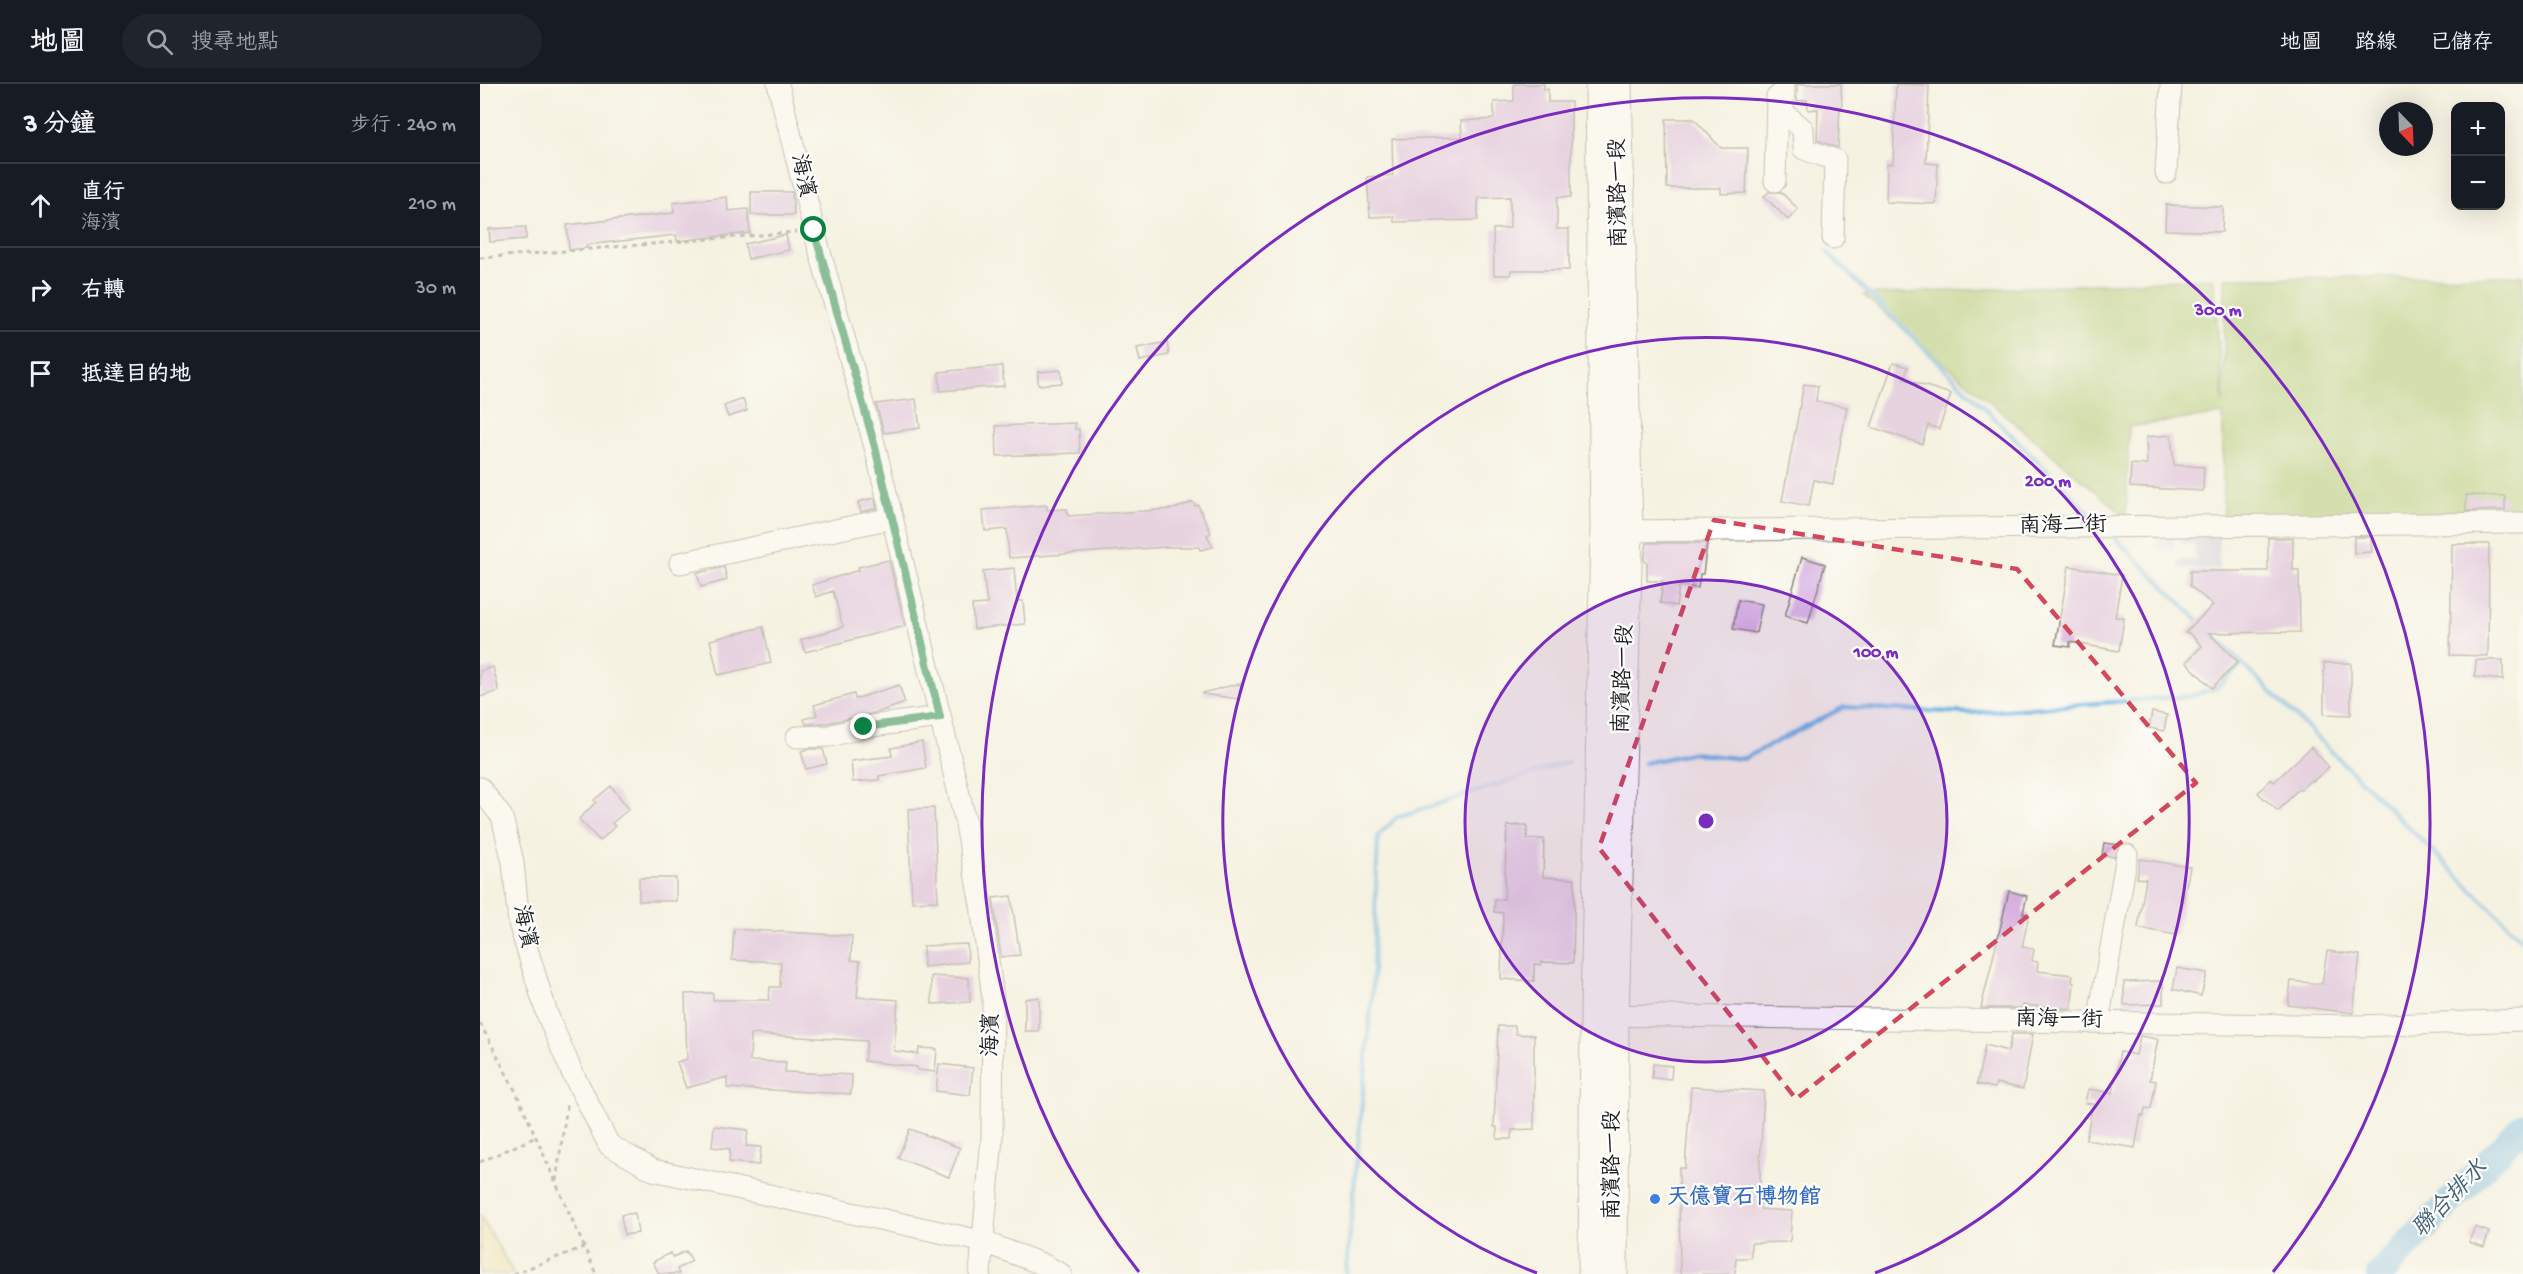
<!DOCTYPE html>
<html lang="zh-TW">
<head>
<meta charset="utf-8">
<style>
	body { margin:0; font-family:"Gochi Hand","LXGW WenKai TC",sans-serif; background:#20242c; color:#f1f3f6 }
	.controls { position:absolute; right:18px; top:18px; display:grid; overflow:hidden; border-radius:12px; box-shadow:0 6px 24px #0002 }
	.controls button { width:54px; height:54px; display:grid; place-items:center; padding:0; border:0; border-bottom:2px solid #363941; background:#171b24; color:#f1f3f6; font:30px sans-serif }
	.compass { position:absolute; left:1899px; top:18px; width:54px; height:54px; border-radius:50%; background:#171b24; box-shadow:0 6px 24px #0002; rotate:157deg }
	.stop { position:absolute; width:18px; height:18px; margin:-14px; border:4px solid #0b8043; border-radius:50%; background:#fff }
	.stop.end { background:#0b8043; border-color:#fff; box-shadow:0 2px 6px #0008 }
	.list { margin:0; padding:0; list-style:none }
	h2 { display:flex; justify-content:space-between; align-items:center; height:78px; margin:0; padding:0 24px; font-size:26px }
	h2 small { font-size:20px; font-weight:400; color:#9ea1a6 }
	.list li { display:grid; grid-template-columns:39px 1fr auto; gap:18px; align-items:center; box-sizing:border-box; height:84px; padding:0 24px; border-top:2px solid #363941 }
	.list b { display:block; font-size:22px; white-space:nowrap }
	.list p { margin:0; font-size:20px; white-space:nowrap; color:#9ea1a6 }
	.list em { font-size:20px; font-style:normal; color:#9ea1a6 }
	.icon { flex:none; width:33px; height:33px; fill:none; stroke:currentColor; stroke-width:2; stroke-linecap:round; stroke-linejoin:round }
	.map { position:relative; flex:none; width:2043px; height:1190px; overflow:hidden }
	header { display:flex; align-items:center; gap:36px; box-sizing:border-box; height:84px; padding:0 30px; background:#171b24; border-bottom:2px solid #363941 }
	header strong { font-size:28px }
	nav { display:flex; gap:33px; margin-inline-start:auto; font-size:21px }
	.search { width:420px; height:54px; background:#20242c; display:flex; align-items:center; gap:15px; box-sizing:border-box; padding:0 21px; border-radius:33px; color:#9ea1a6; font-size:22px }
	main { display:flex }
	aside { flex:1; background:#171b24 }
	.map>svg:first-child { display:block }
	.industrial { fill:#bec3dd }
	.green { fill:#acc76d; stroke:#647244; stroke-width:1.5 }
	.sand { fill:#eeda9e; stroke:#857b5d; stroke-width:1.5 }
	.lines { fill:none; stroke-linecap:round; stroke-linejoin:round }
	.stream { stroke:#69b2e1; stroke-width:4.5 }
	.river { stroke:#69b2e1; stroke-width:28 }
	.building { fill:#d5acde }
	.minor-casing { stroke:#89877f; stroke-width:23 }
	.major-casing { stroke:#89877f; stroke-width:29 }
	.path { stroke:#89877f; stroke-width:3; stroke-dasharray:4.5 4.5; stroke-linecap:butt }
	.minor { stroke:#fff; stroke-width:21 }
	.major { stroke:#fff; stroke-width:27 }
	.route { stroke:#0b8043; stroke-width:8 }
	.marked { fill:none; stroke:#d1495b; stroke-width:4.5; stroke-dasharray:12 8; stroke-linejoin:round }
	.ring { fill:none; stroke:#7b2cbf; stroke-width:3 }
	.shop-dot { fill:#3f7fe0; stroke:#fff; stroke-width:2 }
	.labels { text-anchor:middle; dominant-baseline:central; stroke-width:4.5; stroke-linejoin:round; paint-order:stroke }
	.street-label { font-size:22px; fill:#1c1c1c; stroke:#fff }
	.shop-label { font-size:22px; font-weight:bold; fill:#366cbe; stroke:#fff; text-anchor:start }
	.water-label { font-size:24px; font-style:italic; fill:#3f6075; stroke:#fff }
	.centre { fill:#7b2cbf; stroke:#fff; stroke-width:3 }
	.ring-label { font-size:18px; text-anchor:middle; font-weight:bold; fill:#7b2cbf; stroke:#fff; stroke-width:4.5; stroke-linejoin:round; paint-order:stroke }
</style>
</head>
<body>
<header>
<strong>地圖</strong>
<div class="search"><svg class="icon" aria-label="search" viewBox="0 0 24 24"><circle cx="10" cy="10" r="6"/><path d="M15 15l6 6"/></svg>搜尋地點</div>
<nav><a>地圖</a><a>路線</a><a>已儲存</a></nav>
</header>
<main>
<aside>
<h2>3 分鐘<small>步行 · 240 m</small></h2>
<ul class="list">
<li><svg class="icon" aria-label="ahead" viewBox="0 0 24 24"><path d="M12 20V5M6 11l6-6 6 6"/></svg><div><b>直行</b><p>海濱</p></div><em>210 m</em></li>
<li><svg class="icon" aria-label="right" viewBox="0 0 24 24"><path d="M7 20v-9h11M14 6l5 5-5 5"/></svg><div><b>右轉</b></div><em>30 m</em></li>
<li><svg class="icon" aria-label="arrive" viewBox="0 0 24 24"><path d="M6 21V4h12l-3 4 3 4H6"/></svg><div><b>抵達目的地</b></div></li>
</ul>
</aside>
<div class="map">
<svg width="2043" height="1190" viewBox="0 0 2043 1190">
	<rect width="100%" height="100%" fill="#fff"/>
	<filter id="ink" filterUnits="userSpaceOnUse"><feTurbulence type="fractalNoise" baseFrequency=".0167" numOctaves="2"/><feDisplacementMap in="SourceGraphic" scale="12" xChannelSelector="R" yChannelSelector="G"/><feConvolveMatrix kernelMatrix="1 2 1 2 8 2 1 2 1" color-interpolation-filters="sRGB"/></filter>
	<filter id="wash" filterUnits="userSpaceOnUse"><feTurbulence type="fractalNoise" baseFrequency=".008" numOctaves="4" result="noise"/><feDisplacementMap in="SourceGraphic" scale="24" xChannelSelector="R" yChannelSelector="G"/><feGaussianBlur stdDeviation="1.35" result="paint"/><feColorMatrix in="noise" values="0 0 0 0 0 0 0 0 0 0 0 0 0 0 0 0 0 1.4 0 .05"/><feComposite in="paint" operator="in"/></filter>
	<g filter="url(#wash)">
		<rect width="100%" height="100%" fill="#f6f2e2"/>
		<path class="industrial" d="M 1739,447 L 1739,485 L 1698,485 L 1698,476 L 1715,476 L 1715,460 L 1700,460 L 1700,448 Z
			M 1694,448 L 1694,467 L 1676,467 L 1676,449 Z"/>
		<path class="green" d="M 2043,192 L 2043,428 L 1743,434 L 1743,330 L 1649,343 L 1646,433 L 1383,211 L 1734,194 L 1743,319 L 1745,194 Z"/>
		<path class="sand" d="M 0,1131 L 34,1190 L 0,1190 Z"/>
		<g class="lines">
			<path class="stream" d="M 1347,168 L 1618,437
				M 1630,449 L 1722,540
				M 1728,546 L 2043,856
				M 1165,679 L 1212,669 L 1263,675 L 1364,623 L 1491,629 L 1711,612 L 1736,604 L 1762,580
				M 866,1190 L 892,912 L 898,752 L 917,733 L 1088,678"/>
			<path class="river" d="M 1900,1190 L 2043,1042"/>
		</g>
		<g id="blocks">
			<path class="building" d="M 1034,0 L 1064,0 L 1064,5 L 1068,5 L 1068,18 L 1091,18 L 1091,113 L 1077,113 L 1077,145 L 1089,145 L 1089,186 L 1031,186 L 1031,191 L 1014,191 L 1013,145 L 1030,144 L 1030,113 L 998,114 L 998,136 L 914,138 L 914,132 L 890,133 L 887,93 L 913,91 L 912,55 L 982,53 L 981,37 L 1014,35 L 1014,18 L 1034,17 Z
				M 1317,0 L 1361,0 L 1362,22 L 1360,22 L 1358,64 L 1337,56 L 1338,25 L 1328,26 L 1327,16 L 1317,17 Z
				M 1416,0 L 1449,1 L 1446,79 L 1458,80 L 1456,120 L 1406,118 L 1407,80 L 1413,80 Z
				M 1186,35 L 1214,35 L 1241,64 L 1268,64 L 1266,109 L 1241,110 L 1241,104 L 1187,104 Z
				M 271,108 L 312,108 L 314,131 L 271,131 Z
				M 1289,108 L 1301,108 L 1318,125 L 1308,136 L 1284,112 Z
				M 247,113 L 248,127 L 268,125 L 270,149 L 197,157 L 196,151 L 106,161 L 107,164 L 89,166 L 87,141 L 194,129 L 193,119 Z
				M 1686,121 L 1743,123 L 1742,148 L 1685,146 Z
				M 46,143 L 46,155 L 10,158 L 9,145 Z
				M 306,151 L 309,166 L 268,175 L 265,160 Z
				M 687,258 L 689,271 L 660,277 L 657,264 Z
				M 1413,279 L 1428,283 L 1424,295 L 1471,310 L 1459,345 L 1448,341 L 1442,360 L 1391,343 Z
				M 522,282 L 524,302 L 460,307 L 459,288 Z
				M 581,286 L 582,299 L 558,301 L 558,288 Z
				M 1324,300 L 1338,302 L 1336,317 L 1367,323 L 1353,400 L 1334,396 L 1329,422 L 1302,417 Z
				M 263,315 L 267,327 L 248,333 L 244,322 Z
				M 436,315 L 440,344 L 404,349 L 396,320 Z
				M 595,339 L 595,345 L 599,345 L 600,369 L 517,372 L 516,342 Z
				M 1691,351 L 1694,381 L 1724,383 L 1723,407 L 1650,403 L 1651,380 L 1667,381 L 1666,353 Z
				M 1986,411 L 2025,412 L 2025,426 L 1986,427 Z
				M 394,414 L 397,424 L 381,428 L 378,418 Z
				M 713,418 L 715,422 L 718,421 L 731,449 L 727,451 L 733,463 L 720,466 L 719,463 L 687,463 L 529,474 L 527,445 L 505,447 L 503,426 L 567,421 L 567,426 L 587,425 L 588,432 L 694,425 Z
				M 1874,453 L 1891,453 L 1892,468 L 1874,469 Z
				M 1788,454 L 1813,454 L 1813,486 L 1819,486 L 1820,548 L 1729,549 L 1758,578 L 1732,604 L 1706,578 L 1722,562 L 1709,549 L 1705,549 L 1733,521 L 1710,502 L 1710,487 L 1788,487 Z
				M 1167,459 L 1227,459 L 1223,490 L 1220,490 L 1218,504 L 1199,502 L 1196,522 L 1180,519 L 1183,497 L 1167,497 L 1167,479 L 1164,476 Z
				M 1972,460 L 2009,460 L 2008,572 L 1970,571 Z
				M 1322,473 L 1345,480 L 1328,539 L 1305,532 Z
				M 409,476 L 425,542 L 325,568 L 321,556 L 363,543 L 353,507 L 336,513 L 332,501 L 379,486 L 378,483 Z
				M 1589,482 L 1642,491 L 1635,533 L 1644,534 L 1639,567 L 1590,558 L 1590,563 L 1575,561 Z
				M 244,483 L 247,496 L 221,503 L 217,489 Z
				M 534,484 L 537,517 L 543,517 L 545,540 L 494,545 L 492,521 L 507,520 L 503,487 Z
				M 1258,516 L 1282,520 L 1276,549 L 1253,545 Z
				M 283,543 L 291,579 L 238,591 L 230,556 Z
				M 1996,576 L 2023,576 L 2023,596 L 1995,593 Z
				M 1844,579 L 1871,579 L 1871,631 L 1844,630 Z
				M 13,583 L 19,607 L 0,613 L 0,587 Z
				M 761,599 L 759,615 L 722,610 L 722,609 Z
				M 419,601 L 425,619 L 399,628 L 348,639 L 326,640 L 324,635 L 337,631 L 334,621 L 374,610 L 375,615 Z
				M 1672,628 L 1687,631 L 1684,647 L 1669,644 Z
				M 442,658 L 446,684 L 399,692 L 399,696 L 373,698 L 371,677 L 412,672 L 411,664 Z
				M 1831,663 L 1849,683 L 1833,697 L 1831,696 L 1820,706 L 1819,704 L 1798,727 L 1778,709 L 1791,695 L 1794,698 Z
				M 328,665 L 343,665 L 347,680 L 326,685 L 321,667 Z
				M 131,702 L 149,725 L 132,739 L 135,742 L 120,757 L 99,735 L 116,718 L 114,716 Z
				M 454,724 L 458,817 L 432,818 L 428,725 Z
				M 1047,741 L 1047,755 L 1064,755 L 1063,793 L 1095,795 L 1093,879 L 1061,878 L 1061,881 L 1054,880 L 1054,897 L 1021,895 L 1023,829 L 1014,828 L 1015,815 L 1024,815 L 1027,742 Z
				M 1624,759 L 1640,761 L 1634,773 L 1622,771 Z
				M 1660,775 L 1710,783 L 1696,851 L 1658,844 L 1666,795 L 1657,794 Z
				M 159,794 L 196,794 L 196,817 L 159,817 Z
				M 1529,807 L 1547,812 L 1543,829 L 1549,831 L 1542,863 L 1554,865 L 1552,877 L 1558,878 L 1557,887 L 1593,891 L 1592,898 L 1594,899 L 1591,925 L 1543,921 L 1542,924 L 1501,924 Z
				M 531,812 L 540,871 L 521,873 L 513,814 Z
				M 254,845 L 372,852 L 371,876 L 380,877 L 377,913 L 418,916 L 414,967 L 438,970 L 439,964 L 457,965 L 455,988 L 437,986 L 437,983 L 384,977 L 387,957 L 271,950 L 270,977 L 306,978 L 305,988 L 372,991 L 371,1010 L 247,1004 L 247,993 L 206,1004 L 197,978 L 207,975 L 205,910 L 233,909 L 233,916 L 289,916 L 290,903 L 300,903 L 301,878 L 252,876 Z
				M 487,860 L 488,878 L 444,883 L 443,862 Z
				M 1847,867 L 1880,871 L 1873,929 L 1808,921 L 1811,897 L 1842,900 Z
				M 1697,884 L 1727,889 L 1721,912 L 1693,905 Z
				M 451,892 L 489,894 L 490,918 L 452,920 Z
				M 1683,897 L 1683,920 L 1644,921 L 1644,898 Z
				M 559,913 L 559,947 L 545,947 L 545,915 Z
				M 1018,942 L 1035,942 L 1036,950 L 1054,951 L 1054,1045 L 1032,1046 L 1031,1055 L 1017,1055 L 1017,1043 L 1014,1043 Z
				M 1532,950 L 1553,950 L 1543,1005 L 1516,999 L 1515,1004 L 1497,1000 L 1505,961 L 1528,967 Z
				M 1660,952 L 1678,955 L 1670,996 L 1676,997 L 1671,1025 L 1665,1024 L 1664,1032 L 1661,1031 L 1655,1064 L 1606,1056 L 1613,1020 L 1605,1019 L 1608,1005 L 1633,1009 L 1640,968 L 1656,971 Z
				M 459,980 L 493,984 L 490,1011 L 456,1007 Z
				M 1173,980 L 1192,982 L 1191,995 L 1172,994 Z
				M 1211,1003 L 1284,1007 L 1280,1079 L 1280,1125 L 1312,1127 L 1310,1156 L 1308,1158 L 1271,1159 L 1271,1174 L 1256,1174 L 1255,1190 L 1200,1190 L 1199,1084 L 1205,1084 Z
				M 234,1042 L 268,1046 L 266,1062 L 281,1063 L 279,1081 L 249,1078 L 250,1065 L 232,1063 Z
				M 430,1045 L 480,1064 L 469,1093 L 418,1074 Z
				M 155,1129 L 158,1149 L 144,1151 L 141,1131 Z
				M 1995,1143 L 2009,1148 L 2004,1163 L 1989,1158 Z
				M 206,1167 L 212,1177 L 197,1185 L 199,1190 L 179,1190 L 173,1178 L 190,1169 L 193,1173 Z"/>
		</g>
	</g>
	<g filter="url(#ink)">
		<use href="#blocks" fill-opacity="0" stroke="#89877f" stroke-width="1.5"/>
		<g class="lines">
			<g class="minor-casing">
				<path id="minor" d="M 298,0 L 336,154 L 395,363 L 485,735 L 501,821 L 513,915 L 512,1054 L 500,1190
					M 1304,0 L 1303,28 L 1323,45 L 1324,65 L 1355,76 L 1353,154
					M 1686,89 L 1691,0
					M 1295,97 L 1297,13
					M 1133,447 L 2043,439
					M 200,479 L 412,434
					M 317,653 L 350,652 L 384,643 L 460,633
					M 0,704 L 22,733 L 33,778 L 39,839 L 67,930 L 91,986 L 129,1061 L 173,1086 L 501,1157 L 562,1180 L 581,1190
					M 1121,931 L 1881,942 L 2043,936
					M 1618,938 L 1647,771"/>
			</g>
			<g class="major-casing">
				<path id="major" d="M 1112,1190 L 1114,930 L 1124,446 L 1119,0
					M 1134,1190 L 1135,932 L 1149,447 L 1138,0"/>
			</g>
			<path class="path" d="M 0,174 L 317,148
				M 0,939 L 37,1010 L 116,1190
				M 0,1078 L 56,1053
				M 76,1097 L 87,1021
				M 33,1190 L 104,1163"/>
			<use href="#minor" class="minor"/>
			<use href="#major" class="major"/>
		</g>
	</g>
	<g class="lines" filter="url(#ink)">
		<path class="route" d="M 334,146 L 395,363 L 460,633 L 384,643"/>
	</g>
	<path d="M0 0H2043V1190H0ZM 1234,436 L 1537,485 L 1716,699 L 1316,1015 L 1119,764 Z" fill="#f6f2e2" fill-opacity=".55" fill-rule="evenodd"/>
	<path class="marked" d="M 1234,436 L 1537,485 L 1716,699 L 1316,1015 L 1119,764 Z"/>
	<circle cx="1226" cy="737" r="241" fill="#7b2cbf" fill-opacity=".12"/>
	<g class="ring">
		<circle cx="1226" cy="737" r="241"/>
		<path d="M1057 1189A483 483 0 1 1 1395 1189"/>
		<path d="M659 1188A724 724 0 1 1 1793 1188"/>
	</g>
	<circle class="shop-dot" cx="1175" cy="1115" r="6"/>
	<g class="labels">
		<g class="street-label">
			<text transform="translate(321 92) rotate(77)">海濱</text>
			<text transform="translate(1140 109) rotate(-91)">南濱路一段</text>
			<text transform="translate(1583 443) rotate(-1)">南海二街</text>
			<text transform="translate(1145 595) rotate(-88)">南濱路一段</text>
			<text transform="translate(43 843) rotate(78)">海濱</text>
			<text transform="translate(1579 937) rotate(1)">南海一街</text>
			<text transform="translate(513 951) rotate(-89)">海濱</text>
			<text transform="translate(1134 1081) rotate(-90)">南濱路一段</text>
		</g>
		<g class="shop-label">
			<text x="1187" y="1115">天億寶石博物館</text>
		</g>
		<g class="water-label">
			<text transform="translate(1971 1116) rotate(-46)">聯合排水</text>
		</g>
	</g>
	<circle cx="1226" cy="737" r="9" class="centre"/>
	<g class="ring-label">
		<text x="1738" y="231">300 m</text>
		<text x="1568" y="402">200 m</text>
		<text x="1396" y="573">100 m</text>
	</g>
</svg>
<div class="controls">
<button>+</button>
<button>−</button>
</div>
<svg class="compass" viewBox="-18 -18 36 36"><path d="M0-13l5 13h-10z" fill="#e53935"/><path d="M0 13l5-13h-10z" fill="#9ea1a6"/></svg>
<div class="stop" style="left:334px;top:146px"></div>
<div class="stop end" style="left:384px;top:643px"></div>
</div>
</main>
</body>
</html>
